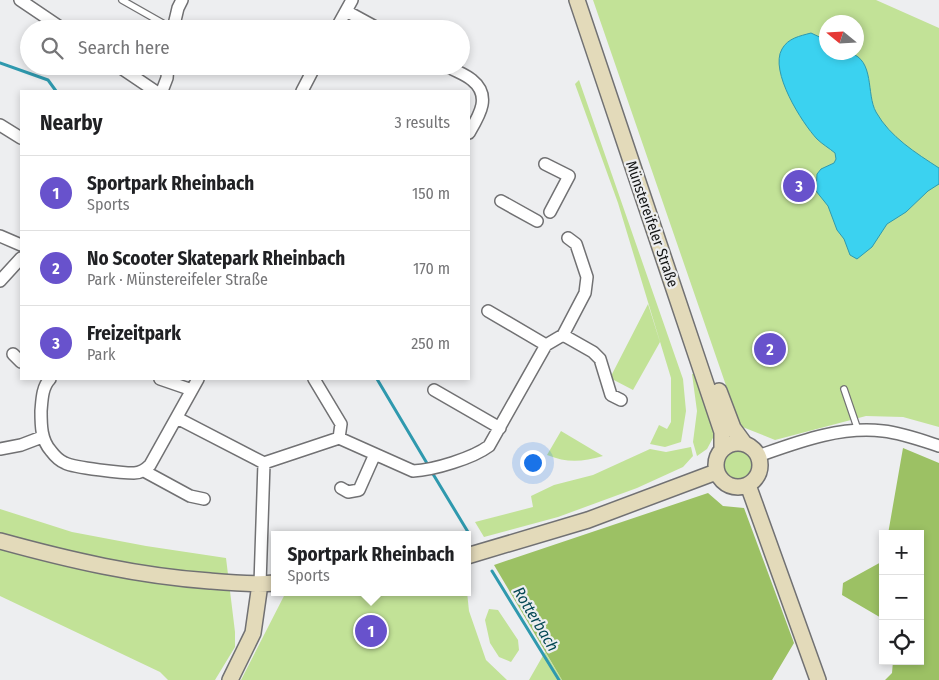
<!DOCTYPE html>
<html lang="en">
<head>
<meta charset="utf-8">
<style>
	body { margin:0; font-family:"Fira Sans Condensed",sans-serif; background:#f6f6f6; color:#202124 }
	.controls { position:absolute; right:15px; bottom:15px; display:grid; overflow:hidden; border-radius:0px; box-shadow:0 2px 8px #0003 }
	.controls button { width:45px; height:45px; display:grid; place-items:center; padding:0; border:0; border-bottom:1px solid #e0e0e0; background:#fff; color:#202124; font:25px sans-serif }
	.compass { position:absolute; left:819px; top:15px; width:45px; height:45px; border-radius:50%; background:#fff; box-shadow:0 2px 8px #0003; rotate:288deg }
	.you { position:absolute; left:532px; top:462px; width:18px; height:18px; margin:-12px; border:4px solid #fff; border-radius:50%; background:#1a73e8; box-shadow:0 0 0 8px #1a73e833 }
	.badge { display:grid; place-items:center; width:32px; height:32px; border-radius:50%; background:#6852cc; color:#fff; font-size:16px; font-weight:700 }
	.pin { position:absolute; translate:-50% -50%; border:2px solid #fff; box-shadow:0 1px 5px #0006 }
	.popup { position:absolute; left:271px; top:531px; width:200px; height:65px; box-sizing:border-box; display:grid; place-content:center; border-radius:0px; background:#fff; filter:drop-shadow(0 1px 4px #0005); font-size:16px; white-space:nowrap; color:#757577 }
	.popup b { font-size:19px; color:#202124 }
	.popup::after { content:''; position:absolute; left:50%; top:100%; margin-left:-10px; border:10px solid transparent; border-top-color:#fff }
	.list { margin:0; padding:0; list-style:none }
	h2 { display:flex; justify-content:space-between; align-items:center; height:65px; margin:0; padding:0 20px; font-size:21px }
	h2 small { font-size:16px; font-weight:400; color:#757577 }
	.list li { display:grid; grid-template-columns:32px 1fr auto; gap:15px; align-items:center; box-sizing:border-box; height:75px; padding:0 20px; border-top:1px solid #e0e0e0 }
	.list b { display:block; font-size:19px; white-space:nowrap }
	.list p { margin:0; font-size:16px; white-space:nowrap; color:#757577 }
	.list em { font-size:16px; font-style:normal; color:#757577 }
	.icon { flex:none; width:28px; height:28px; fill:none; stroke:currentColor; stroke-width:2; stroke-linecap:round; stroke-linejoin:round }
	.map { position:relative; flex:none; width:939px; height:680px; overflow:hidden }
	.search { position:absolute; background:#fff; box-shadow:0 2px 8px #0003; left:20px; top:20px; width:450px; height:55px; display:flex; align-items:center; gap:12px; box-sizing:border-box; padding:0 18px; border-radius:28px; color:#757577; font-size:19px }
	.panel { position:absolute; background:#fff; box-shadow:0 2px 8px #0003; left:20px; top:90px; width:450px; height:290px; border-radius:0px }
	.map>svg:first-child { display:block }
	.green { fill:#c2e297; fill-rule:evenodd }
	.forest { fill:#9cc164 }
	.water { fill:#3bd2f0; stroke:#2f99ae }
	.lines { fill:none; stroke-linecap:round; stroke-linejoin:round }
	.stream { stroke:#2f99ae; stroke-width:3 }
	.lane-casing { stroke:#717173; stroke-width:8 }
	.street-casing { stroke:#717173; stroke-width:14 }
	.secondary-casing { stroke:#717173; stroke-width:18 }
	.lane { stroke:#fff; stroke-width:5.5 }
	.street { stroke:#fff; stroke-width:11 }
	.secondary { stroke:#e3daba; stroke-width:15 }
	.labels { text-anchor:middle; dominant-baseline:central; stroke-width:4.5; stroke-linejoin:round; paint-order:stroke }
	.street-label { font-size:15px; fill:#141515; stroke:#edeef0 }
	.water-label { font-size:16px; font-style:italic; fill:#034753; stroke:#edeef0 }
</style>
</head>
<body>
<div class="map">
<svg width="939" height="680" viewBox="0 0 939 680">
	<rect width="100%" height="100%" fill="#edeef0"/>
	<path class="green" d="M 593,0 L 876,0 L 939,28 L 939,427 L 903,417 L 866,416 L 775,440 L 740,426 ZM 826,22 L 856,22 L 856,52 L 826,52 Z
		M 579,80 L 683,379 L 686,411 L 681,442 L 665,447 L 650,444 L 659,425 L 667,429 L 671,422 L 671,378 L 618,203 L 575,84 Z
		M 648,304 L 660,342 L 633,390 L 610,378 Z
		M 699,372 L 721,432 L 714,436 L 707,449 L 697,456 L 693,442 L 697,411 L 692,374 Z
		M 561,431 L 603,456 C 582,462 567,463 547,455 Z
		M 691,447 L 693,456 L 683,467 L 637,488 L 558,517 L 484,537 L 475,522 L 533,507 L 531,496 L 554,485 L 593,475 L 650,449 L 666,452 Z
		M720 465a17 17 0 1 1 34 0a17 17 0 1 1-34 0Z
		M 0,509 L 72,532 L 146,546 L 226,558 L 235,632 L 235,647 L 215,680 L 168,680 L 160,672 L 0,596 Z
		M 286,592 L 467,592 L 469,611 L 486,660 L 507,680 L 241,680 Z
		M 489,609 L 498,610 L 518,640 L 519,650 L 511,662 L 499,657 L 490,643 L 485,620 Z
		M 545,652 L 562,680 L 529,680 Z"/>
	<path class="forest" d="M 903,448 L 939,463 L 939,680 L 885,680 L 892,673 L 893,661 L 920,661 L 920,534 L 888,534 Z
		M 708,493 L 723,506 L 744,508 L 794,643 L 772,680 L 562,680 L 494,565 Z
		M 883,561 L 883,619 L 842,595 L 843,583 Z"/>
	<path class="water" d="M 811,33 L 826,40 L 826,52 C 833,52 843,51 850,53 C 875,60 866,94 876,112 C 890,137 916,153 939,168 L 939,184 L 928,191 L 906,212 L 887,224 L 872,247 L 857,259 L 850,255 L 844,239 L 837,230 L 828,206 L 816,191 L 817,174 L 821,169 L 834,163 L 836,159 L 835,153 C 829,148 822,144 817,139 C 802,123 769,71 782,49 C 788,38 800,36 811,33 Z"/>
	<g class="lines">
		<path class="stream" d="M 0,63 L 48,80 L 56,91
			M 377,379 L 428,465
			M 433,474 L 468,532
			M 492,571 L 559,680"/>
		<g class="lane-casing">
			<path id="lane" d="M 122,0 L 173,29
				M 844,389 L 858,430"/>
		</g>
		<g class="street-casing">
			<path id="street" d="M 20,0 L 63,29
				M 346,11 L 379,29
				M 173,29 L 178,8 L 182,0
				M 336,29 L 352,0
				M 118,66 L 155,91
				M 447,66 C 455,71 465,74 472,80 C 492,96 479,116 469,133
				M 162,91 L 167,78 L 168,66
				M 302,91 L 315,66
				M 0,125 L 21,138
				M 545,164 L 569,176 L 550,212
				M 501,201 L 537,221
				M 0,236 L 21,245
				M 0,281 L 21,258
				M 488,311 L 546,345
				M 563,335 L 593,352 L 600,359 L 611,395 L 621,400
				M 13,354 L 21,362
				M 50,379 C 42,387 42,400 41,411 C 41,425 41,440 51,451 C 54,455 60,461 65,463 C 75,468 123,473 134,473 C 141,473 145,470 150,465 L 198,379
				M 160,379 L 192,390
				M 314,379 L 341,424 L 339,438
				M 434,390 L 500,428
				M 177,418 L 264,463
				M 0,449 L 21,445 L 42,437
				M 758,456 C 798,442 839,426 883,431 C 902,433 921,440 939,446
				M 264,463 L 339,438 L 413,471 C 434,470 473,458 489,446 L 546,345 L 563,335 L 585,293 L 587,277 L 576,244 L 568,238
				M 144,471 L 190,496 L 204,499
				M 341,488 L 348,492 L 359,490 L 375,454
				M 260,584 L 264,463"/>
		</g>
		<g class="secondary-casing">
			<path id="secondary" d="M 577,0 L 722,432 L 722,448
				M 719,391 L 733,428 L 744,443
				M716 465a22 22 0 1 1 44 0a22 22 0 1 1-44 0Z
				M 748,485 L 818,680
				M 0,541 C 69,560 138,576 210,581 C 232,583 253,585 275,583
				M 467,556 L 588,520 L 716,472
				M 230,680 L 253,633 L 260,584"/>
		</g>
		<use href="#lane" class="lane"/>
		<use href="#street" class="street"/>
		<use href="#secondary" class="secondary"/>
	</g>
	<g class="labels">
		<g class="street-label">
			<text transform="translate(652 224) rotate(71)">Münstereifeler Straße</text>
		</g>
		<g class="water-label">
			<text transform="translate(536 619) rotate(59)">Rotterbach</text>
		</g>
	</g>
</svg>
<div class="controls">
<button>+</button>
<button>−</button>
<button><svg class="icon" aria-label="locate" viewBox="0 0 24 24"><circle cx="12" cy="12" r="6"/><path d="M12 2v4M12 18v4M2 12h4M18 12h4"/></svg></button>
</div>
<svg class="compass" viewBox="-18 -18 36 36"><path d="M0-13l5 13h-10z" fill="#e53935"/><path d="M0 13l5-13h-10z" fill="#757577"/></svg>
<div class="you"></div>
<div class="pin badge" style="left:371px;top:631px">1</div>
<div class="popup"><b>Sportpark Rheinbach</b>Sports</div>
<div class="pin badge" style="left:770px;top:349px">2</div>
<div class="pin badge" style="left:799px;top:186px">3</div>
<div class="search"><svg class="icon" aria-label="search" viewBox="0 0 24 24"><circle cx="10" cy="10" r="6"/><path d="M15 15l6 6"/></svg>Search here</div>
<section class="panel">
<h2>Nearby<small>3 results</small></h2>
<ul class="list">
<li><span class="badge">1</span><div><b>Sportpark Rheinbach</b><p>Sports</p></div><em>150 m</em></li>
<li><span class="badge">2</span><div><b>No Scooter Skatepark Rheinbach</b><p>Park · Münstereifeler Straße</p></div><em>170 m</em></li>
<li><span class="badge">3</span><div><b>Freizeitpark</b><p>Park</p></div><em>250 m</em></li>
</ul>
</section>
</div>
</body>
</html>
